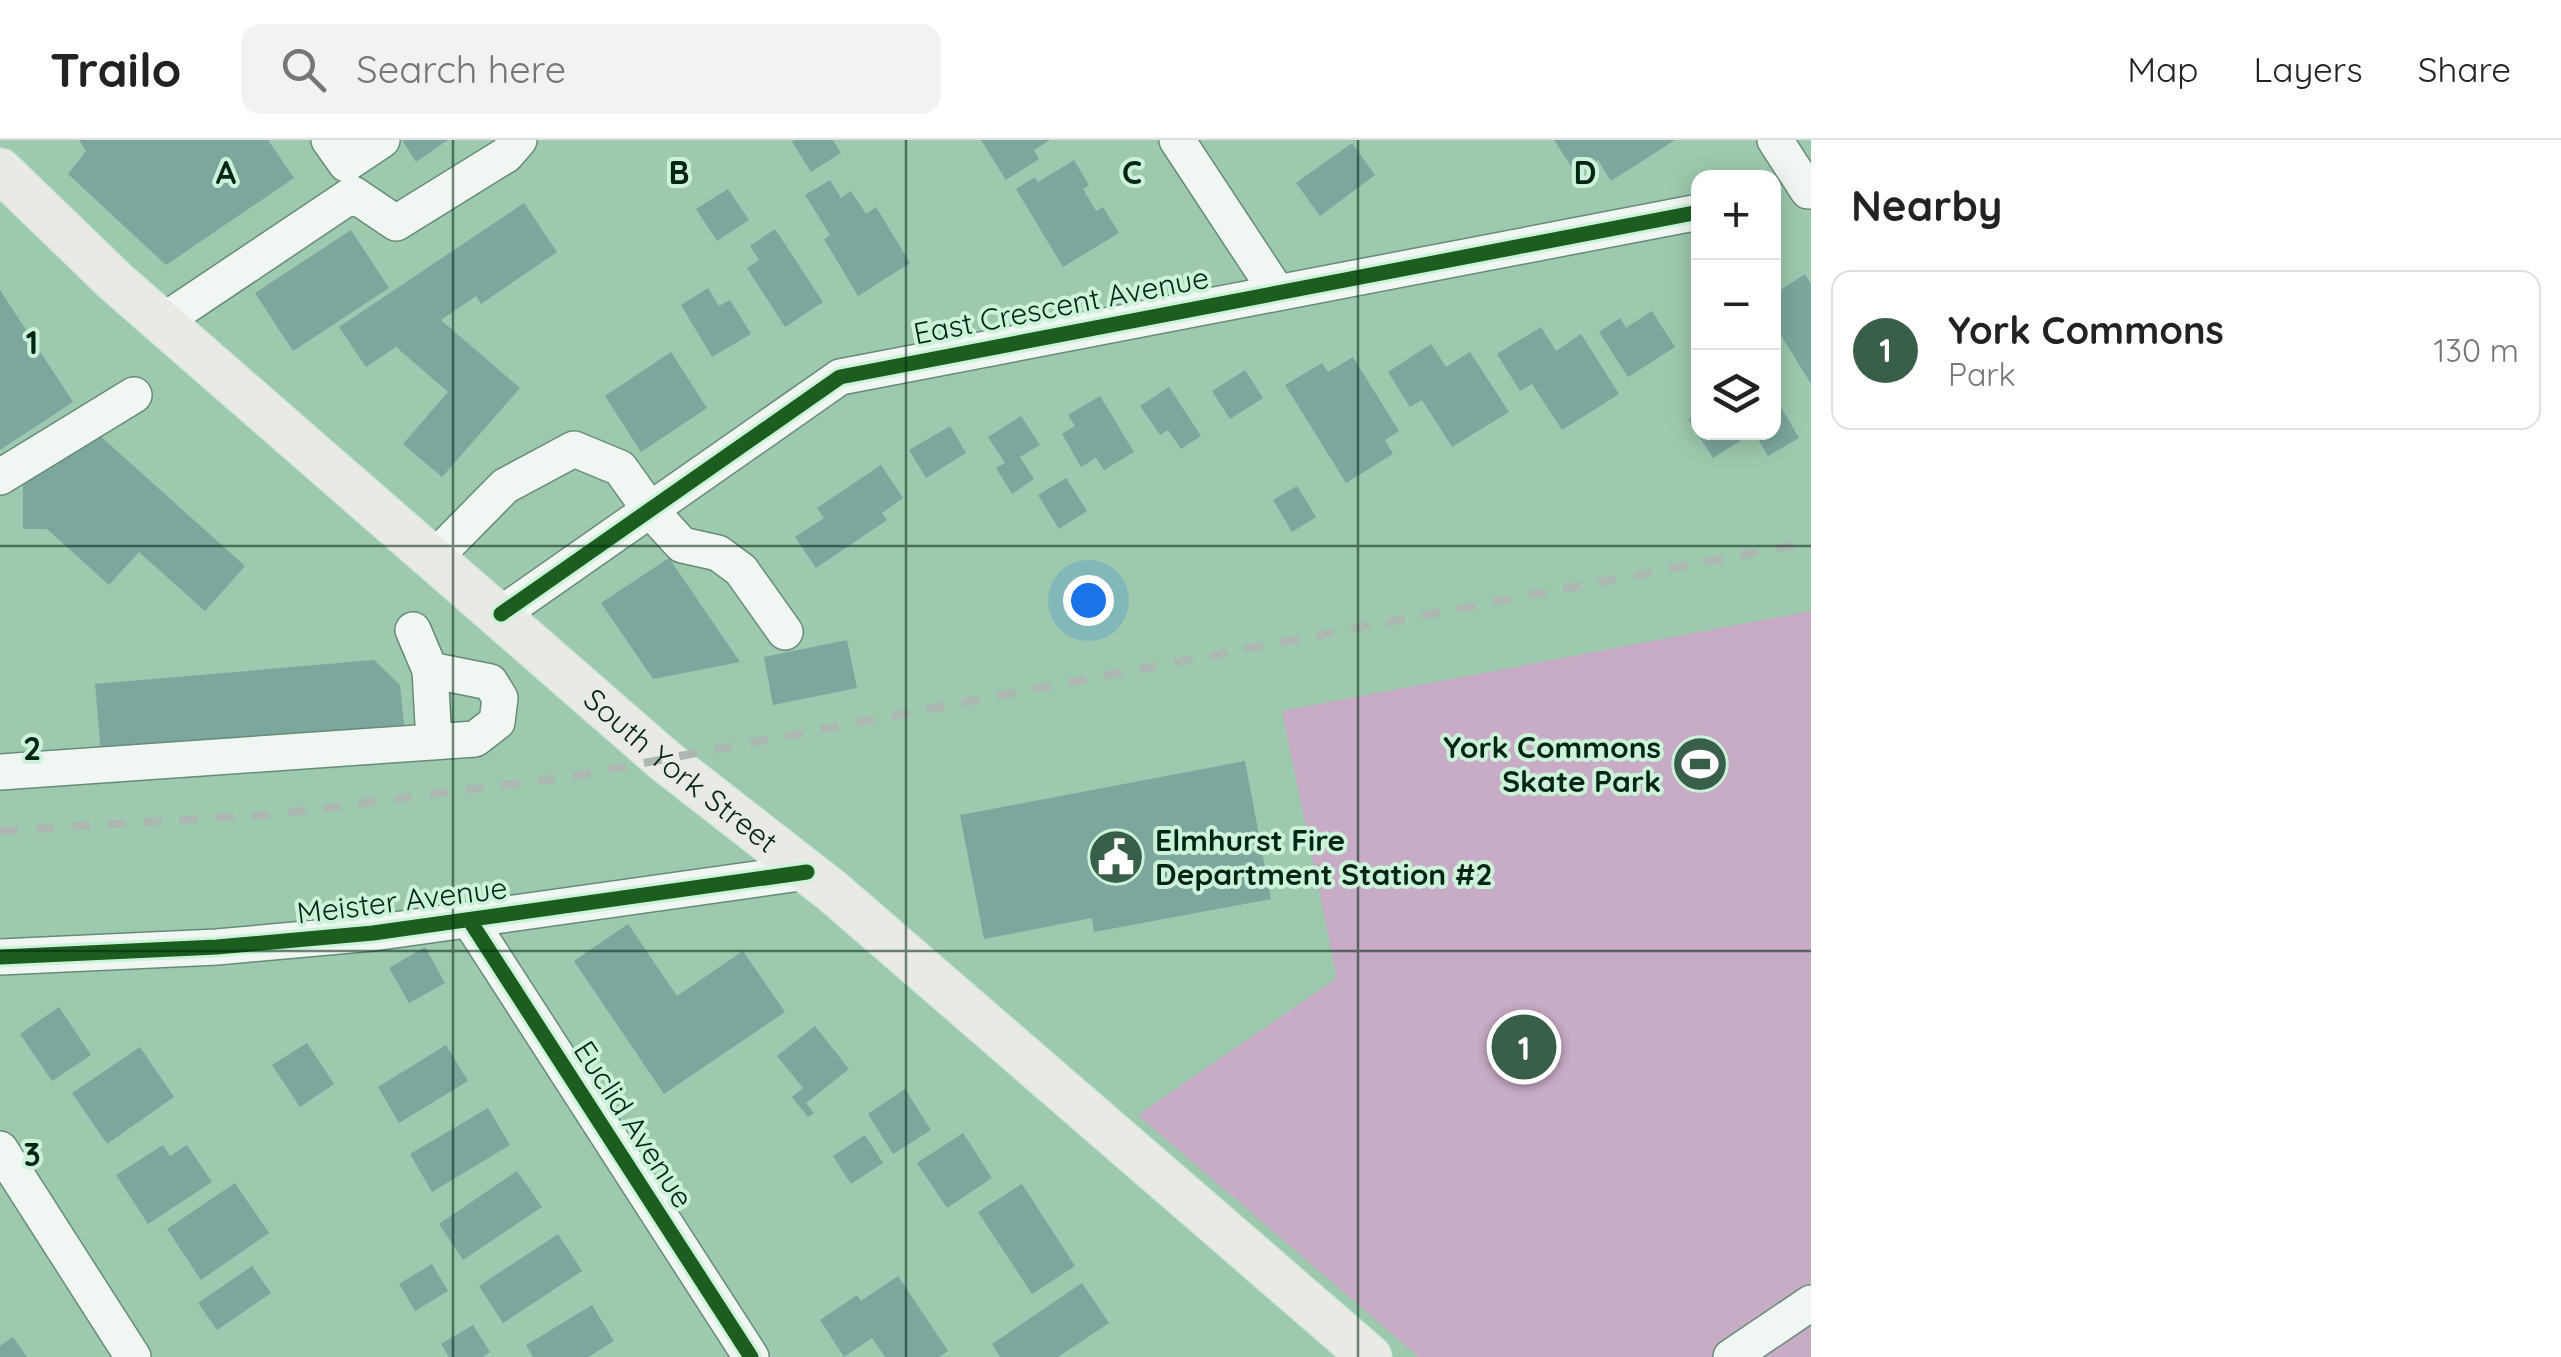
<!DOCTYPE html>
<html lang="en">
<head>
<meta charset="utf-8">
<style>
	body { margin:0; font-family:Quicksand,sans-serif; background:#f2f2f2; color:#222 }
	.controls { position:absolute; right:30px; top:30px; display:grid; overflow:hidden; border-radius:20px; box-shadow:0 5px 25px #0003 }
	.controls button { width:90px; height:90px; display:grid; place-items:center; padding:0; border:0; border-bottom:2px solid #e0e0e0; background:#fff; color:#222; font:50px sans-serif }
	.you { position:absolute; left:1088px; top:460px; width:35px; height:35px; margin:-25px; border:8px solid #fff; border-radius:50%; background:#1a73e8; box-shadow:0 0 0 15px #1a73e833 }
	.badge { display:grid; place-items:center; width:65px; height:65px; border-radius:50%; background:#395f49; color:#fff; font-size:32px; font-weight:700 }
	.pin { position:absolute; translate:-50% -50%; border:5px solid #fff; box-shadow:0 2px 10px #0006 }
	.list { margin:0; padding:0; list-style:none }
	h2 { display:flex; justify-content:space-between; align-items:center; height:130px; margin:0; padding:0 40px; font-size:42px }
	h2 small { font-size:32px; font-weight:400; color:#767676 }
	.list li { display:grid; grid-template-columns:65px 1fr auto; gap:30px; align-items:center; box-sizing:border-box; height:160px; margin:0 20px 20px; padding:0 20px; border:2px solid #e0e0e0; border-radius:20px }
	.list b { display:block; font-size:38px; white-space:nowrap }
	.list p { margin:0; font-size:32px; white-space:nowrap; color:#767676 }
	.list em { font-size:32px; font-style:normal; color:#767676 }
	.icon { flex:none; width:55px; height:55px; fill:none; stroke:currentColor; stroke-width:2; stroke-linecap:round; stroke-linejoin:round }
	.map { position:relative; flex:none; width:1811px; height:1217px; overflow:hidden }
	header { display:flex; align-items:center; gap:60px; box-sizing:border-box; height:140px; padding:0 50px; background:#fff; border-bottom:2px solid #e0e0e0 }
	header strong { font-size:48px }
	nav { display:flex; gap:55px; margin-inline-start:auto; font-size:35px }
	.search { width:700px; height:90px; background:#f2f2f2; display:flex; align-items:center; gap:25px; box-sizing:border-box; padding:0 35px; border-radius:20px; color:#767676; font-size:38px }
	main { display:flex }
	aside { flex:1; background:#fff }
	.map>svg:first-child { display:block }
	.green { fill:#c8abc5 }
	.building { fill:#7ba79f }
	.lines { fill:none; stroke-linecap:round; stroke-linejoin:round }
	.minor-casing { stroke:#678b76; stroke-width:38 }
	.major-casing { stroke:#d3e7db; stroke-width:45 }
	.minor { stroke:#f0f7f3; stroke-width:35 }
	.major { stroke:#e9eae4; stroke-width:42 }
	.rail { stroke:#abb7b0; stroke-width:8; stroke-dasharray:18 18; stroke-linecap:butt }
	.cycleway-casing { stroke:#ccf3d9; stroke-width:21 }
	.cycleway { stroke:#1b5e20; stroke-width:15 }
	.grid { fill:none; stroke:#032613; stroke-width:2.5; stroke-opacity:0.55 }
	.labels { text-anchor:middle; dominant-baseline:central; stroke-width:8; stroke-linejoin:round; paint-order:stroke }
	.street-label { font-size:30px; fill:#032613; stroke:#ccf3d9 }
	.poi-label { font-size:30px; font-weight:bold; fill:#032613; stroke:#ccf3d9; text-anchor:end }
	.grid-label { font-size:32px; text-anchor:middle; font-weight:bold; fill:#032613; stroke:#ccf3d9; stroke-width:8; stroke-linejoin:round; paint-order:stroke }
</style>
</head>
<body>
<header>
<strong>Trailo</strong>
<div class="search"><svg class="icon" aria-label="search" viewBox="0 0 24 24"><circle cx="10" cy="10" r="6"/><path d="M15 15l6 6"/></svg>Search here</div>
<nav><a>Map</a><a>Layers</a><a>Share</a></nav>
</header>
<main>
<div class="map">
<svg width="1811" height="1217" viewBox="0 0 1811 1217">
	<rect width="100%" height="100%" fill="#9dcaae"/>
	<path class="green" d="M 1811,471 L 1811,1217 L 1419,1217 L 1138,975 L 1337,838 L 1282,571 Z"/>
	<path class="building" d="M 79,0 L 268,0 L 294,38 L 166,125 L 68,34 L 86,11 Z
		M 402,0 L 448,0 L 416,22 Z
		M 795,0 L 833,0 L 841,13 L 811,32 L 792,2 Z
		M 981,0 L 1050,0 L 1034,10 L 1039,19 L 1006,40 Z
		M 1554,0 L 1675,0 L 1611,41 L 1598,20 L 1576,34 Z
		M 1352,3 L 1375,35 L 1320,76 L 1296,43 Z
		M 1074,20 L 1089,45 L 1083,49 L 1096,71 L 1103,67 L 1119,93 L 1063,127 L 1016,49 L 1035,37 L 1038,42 Z
		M 830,40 L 841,58 L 851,51 L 866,74 L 876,67 L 910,123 L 858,156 L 824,99 L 830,95 L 805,55 Z
		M 728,49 L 749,80 L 717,101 L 696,69 Z
		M 524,63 L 557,112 L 481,164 L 476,156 L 441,180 L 520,248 L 442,337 L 403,304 L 448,252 L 396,207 L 366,227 L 339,187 Z
		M 775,89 L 823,162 L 785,187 L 747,128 L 759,120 L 750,106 Z
		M 351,90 L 389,148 L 293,211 L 255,153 Z
		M 1805,134 L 1811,144 L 1811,244 L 1774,184 L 1774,154 Z
		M 708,148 L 719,166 L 730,160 L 751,194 L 712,217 L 681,165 Z
		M 0,150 L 73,262 L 0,310 Z
		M 1652,171 L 1675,207 L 1628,237 L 1599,192 L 1620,178 L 1626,188 Z
		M 1541,187 L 1556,211 L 1581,194 L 1619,254 L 1562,290 L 1532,244 L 1520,251 L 1497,214 Z
		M 1431,204 L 1446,227 L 1470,212 L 1509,272 L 1452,307 L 1422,260 L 1410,267 L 1388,232 Z
		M 671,212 L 707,268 L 641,312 L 605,256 Z
		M 1353,217 L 1399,291 L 1385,300 L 1393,314 L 1346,343 L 1285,245 L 1322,223 L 1328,232 Z
		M 1245,230 L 1263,258 L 1230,279 L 1212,251 Z
		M 1169,247 L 1201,296 L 1181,309 L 1168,290 L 1160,295 L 1140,266 Z
		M 1774,255 L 1799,298 L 1768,316 L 1754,292 L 1774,292 Z
		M 1100,256 L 1134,312 L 1104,330 L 1096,318 L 1081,327 L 1062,294 L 1075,286 L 1068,275 Z
		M 1699,272 L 1699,292 L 1736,292 L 1741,300 L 1713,318 L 1688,279 Z
		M 1021,276 L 1040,305 L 1020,317 L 1034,339 L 1012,354 L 996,328 L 1005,323 L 988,297 Z
		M 950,286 L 966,313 L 926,338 L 909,310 Z
		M 97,293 L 245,426 L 205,471 L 139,412 L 109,445 L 47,389 L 23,389 L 23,340 Z
		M 881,325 L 903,358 L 882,373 L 887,380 L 816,428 L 795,397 L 824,378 L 817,368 Z
		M 1066,338 L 1087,371 L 1059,389 L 1038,355 Z
		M 1297,346 L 1316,377 L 1292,392 L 1273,360 Z
		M 669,418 L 740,522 L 653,539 L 601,463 Z
		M 847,500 L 857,548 L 773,565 L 764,517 Z
		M 374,520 L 400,545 L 404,585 L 101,612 L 95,544 Z
		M 1245,621 L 1271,759 L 1094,792 L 1092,778 L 984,799 L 960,675 Z
		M 628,784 L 677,856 L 743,811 L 785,872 L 664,954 L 574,821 Z
		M 425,807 L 445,843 L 409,863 L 389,828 Z
		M 59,867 L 91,915 L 52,941 L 20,894 Z
		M 815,886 L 849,929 L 806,963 L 814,973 L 808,977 L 792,957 L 803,948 L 777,916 Z
		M 307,903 L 334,944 L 300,967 L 272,925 Z
		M 446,905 L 468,941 L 399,983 L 378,947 Z
		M 140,907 L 174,957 L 107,1004 L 72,953 Z
		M 905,949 L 931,990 L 893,1014 L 868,974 Z
		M 488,968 L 510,1005 L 432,1052 L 410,1014 Z
		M 963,993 L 992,1038 L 947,1068 L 917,1023 Z
		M 865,995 L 883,1023 L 851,1044 L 833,1016 Z
		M 163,1005 L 170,1016 L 187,1005 L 212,1042 L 148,1084 L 116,1035 Z
		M 517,1031 L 542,1067 L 463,1120 L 439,1084 Z
		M 235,1043 L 269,1093 L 201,1140 L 167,1089 Z
		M 1022,1044 L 1075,1126 L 1032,1154 L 978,1072 Z
		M 558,1094 L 582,1131 L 503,1183 L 479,1146 Z
		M 432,1124 L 448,1151 L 415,1171 L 399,1144 Z
		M 252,1126 L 271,1153 L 217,1190 L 198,1163 Z
		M 898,1136 L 948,1211 L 939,1217 L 885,1217 L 872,1198 L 844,1217 L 820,1180 L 857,1155 L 861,1161 Z
		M 1082,1143 L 1109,1183 L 1058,1217 L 1000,1217 L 992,1204 Z
		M 592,1165 L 614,1201 L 588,1217 L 533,1217 L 526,1205 Z
		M 473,1185 L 490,1212 L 483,1217 L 449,1217 L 441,1204 Z
		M 13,1197 L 27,1217 L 0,1217 L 0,1206 Z"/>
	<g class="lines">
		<g class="minor-casing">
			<path id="minor" d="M 329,0 L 346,24 L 382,0
				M 1177,0 L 1277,152
				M 1775,0 L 1808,51
				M 162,182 L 353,54 L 396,83 L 506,15 L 519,0
				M 0,337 L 134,255
				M 435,417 L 505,346 L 574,309 L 620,328 L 650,370 L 682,405 L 718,413 L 741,430 L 785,492
				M 501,474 L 840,237 L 1699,72
				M 413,490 L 430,530 L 434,602
				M 0,632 L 475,599 L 497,582 L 500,558 L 490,542 L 430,530
				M 470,781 L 751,1217
				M 0,817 L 217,807 L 373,793 L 807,732
				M 0,1009 L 133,1217
				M 1731,1217 L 1811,1163"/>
		</g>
		<g class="major-casing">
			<g id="major">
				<path id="s1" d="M 0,30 L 116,142 L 664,620 L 832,751 L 1370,1217"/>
			</g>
		</g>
		<use href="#minor" class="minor"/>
		<use href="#major" class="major"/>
		<path class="rail" d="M 0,691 L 277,674 L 575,636 L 1811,402"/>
		<g class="cycleway-casing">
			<path id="cycleway" d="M 501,474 L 840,237 L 1699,72
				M 470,781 L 751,1217
				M 0,817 L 217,807 L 373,793 L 807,732"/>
		</g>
		<use href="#cycleway" class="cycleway"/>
	</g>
	<path class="grid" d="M 453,0 L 453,1217M 906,0 L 906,1217M 1358,0 L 1358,1217M 0,406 L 1811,406M 0,811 L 1811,811"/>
	<defs>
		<g id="stadium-disc" transform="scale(2.875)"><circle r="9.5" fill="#395f49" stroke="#ccf3d9"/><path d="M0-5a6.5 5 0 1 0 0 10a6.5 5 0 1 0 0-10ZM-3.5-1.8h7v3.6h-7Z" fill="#fff"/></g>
		<g id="civic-disc" transform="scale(2.875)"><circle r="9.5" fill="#395f49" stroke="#ccf3d9"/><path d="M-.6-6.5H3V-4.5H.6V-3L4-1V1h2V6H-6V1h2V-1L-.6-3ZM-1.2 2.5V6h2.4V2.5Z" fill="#fff"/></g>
	</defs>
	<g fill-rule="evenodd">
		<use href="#stadium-disc" x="1700" y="624"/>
		<use href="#civic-disc" x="1116" y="717"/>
	</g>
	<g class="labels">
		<g class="street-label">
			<text transform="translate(1061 165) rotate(-11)">East Crescent Avenue</text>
			<text stroke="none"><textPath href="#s1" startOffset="908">South York Street</textPath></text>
			<text transform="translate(402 760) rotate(-7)">Meister Avenue</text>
			<text transform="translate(634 984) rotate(57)">Euclid Avenue</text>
		</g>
		<g class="poi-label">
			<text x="1661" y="607">York Commons<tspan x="1661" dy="34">Skate Park</tspan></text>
			<text x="1155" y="700" text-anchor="start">Elmhurst Fire<tspan x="1155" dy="34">Department Station #2</tspan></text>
		</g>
	</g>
	<g class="grid-label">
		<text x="226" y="44">A</text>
		<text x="679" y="44">B</text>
		<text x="1132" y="44">C</text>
		<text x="1585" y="44">D</text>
		<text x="32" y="214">1</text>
		<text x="32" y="620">2</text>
		<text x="32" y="1026">3</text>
	</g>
</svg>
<div class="controls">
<button>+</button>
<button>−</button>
<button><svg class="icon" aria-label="layers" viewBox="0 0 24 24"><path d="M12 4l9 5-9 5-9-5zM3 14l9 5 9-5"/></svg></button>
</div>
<div class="you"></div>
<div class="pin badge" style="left:1524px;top:907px">1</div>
</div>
<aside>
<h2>Nearby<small></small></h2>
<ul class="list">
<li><span class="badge">1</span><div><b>York Commons</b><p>Park</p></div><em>130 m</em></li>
</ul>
</aside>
</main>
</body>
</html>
